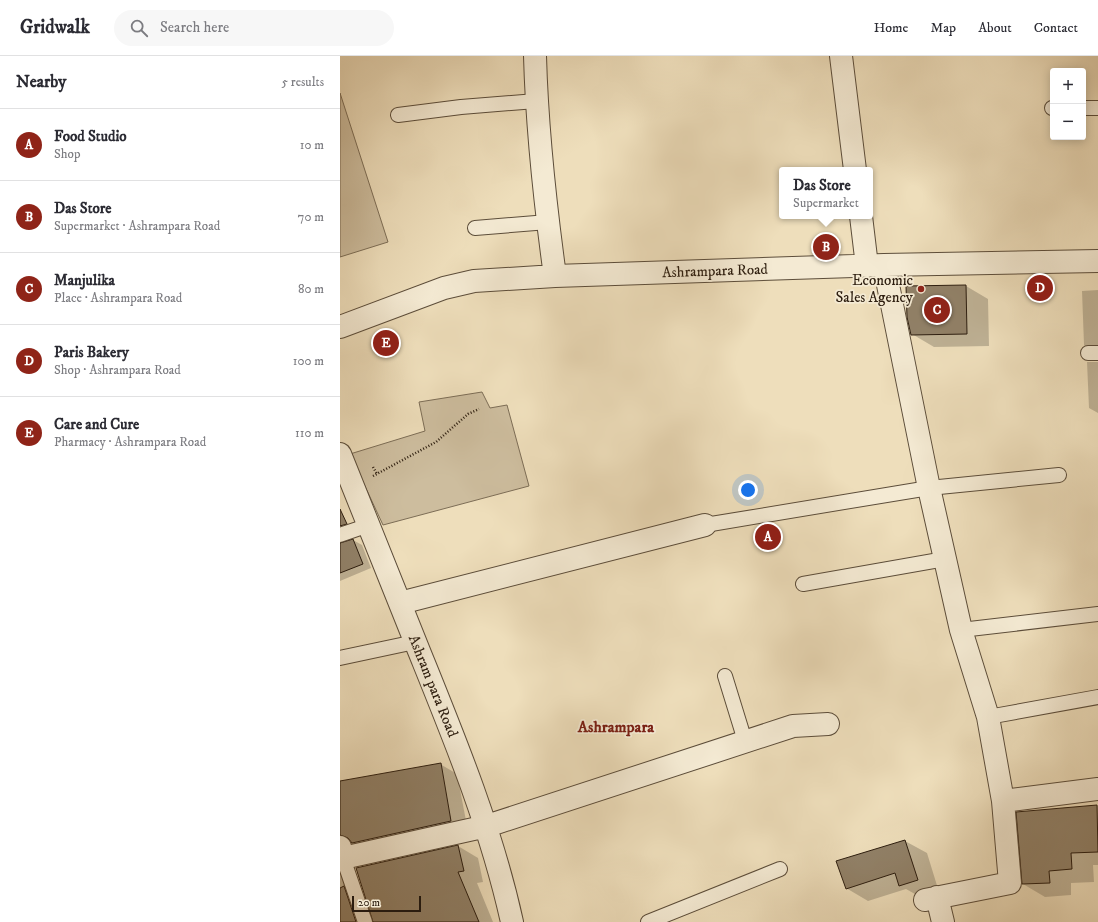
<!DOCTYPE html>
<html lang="en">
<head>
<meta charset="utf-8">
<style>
	body { margin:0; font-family:"IM FELL DW Pica",serif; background:#f7f7f7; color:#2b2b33 }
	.controls { position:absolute; right:12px; top:12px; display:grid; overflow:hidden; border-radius:4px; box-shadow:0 2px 10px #0003 }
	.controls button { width:36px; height:36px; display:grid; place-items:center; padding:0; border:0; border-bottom:1px solid #e1e1e2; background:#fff; color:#2b2b33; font:20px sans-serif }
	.scale { position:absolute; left:12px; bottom:10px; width:69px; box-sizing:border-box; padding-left:4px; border:2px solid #2c1d0f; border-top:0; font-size:11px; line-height:14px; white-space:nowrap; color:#2c1d0f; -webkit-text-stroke:3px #f4ead3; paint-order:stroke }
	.you { position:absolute; left:408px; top:434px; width:14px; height:14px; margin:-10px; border:3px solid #fff; border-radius:50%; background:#1a73e8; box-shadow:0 0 0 6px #1a73e833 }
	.badge { display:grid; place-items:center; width:26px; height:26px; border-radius:50%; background:#8f2418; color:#fff; font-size:13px; font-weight:700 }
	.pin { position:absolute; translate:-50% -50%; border:2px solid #fff; box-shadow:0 1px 4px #0006 }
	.popup { position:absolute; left:439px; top:111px; width:94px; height:52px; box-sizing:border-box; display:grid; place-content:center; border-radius:4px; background:#fff; filter:drop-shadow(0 1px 3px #0005); font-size:13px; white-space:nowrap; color:#7c7c81 }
	.popup b { font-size:15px; color:#2b2b33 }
	.popup::after { content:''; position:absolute; left:50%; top:100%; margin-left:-8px; border:8px solid transparent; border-top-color:#fff }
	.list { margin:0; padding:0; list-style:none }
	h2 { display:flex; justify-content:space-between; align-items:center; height:52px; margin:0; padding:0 16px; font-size:17px }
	h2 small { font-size:13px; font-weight:400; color:#7c7c81 }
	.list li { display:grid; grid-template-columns:26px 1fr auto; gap:12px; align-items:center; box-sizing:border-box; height:72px; padding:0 16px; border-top:1px solid #e1e1e2 }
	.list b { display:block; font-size:15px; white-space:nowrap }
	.list p { margin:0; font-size:13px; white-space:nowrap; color:#7c7c81 }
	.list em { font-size:13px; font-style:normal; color:#7c7c81 }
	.icon { flex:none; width:22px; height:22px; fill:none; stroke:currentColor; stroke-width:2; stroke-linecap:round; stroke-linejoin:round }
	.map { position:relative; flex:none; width:758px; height:866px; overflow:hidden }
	header { display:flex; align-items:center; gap:24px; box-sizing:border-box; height:56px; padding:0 20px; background:#fff; border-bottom:1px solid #e1e1e2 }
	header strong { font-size:19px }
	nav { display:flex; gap:22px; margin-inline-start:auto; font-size:14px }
	.search { width:280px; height:36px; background:#f7f7f7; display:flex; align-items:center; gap:10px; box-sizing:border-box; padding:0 14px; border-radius:22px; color:#7c7c81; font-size:15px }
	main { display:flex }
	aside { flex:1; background:#fff }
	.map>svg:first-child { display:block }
	.green { fill:#cdbd9e; stroke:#7c6d56 }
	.shadow { fill:#0003 }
	.building { fill:#918168; stroke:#2c1d0f }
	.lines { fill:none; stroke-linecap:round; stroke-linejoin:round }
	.service-casing { stroke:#5c4d3a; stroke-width:16 }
	.minor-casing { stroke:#5c4d3a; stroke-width:24 }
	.path { stroke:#2c1d0f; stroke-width:2.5; stroke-dasharray:1 2; stroke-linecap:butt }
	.service { stroke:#f4ead3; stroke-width:14 }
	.minor { stroke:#f4ead3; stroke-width:22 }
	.poi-dot { fill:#8f2418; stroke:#f4ead3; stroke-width:1.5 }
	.labels { text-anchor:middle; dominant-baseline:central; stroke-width:3.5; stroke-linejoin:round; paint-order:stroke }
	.street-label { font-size:15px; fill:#2c1d0f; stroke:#f4ead3 }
	.poi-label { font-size:15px; fill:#2c1d0f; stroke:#f4ead3; text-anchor:end }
	.neighbourhood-label { font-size:16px; font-weight:bold; fill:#7a1f14; stroke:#f4ead3 }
</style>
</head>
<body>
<header>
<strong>Gridwalk</strong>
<div class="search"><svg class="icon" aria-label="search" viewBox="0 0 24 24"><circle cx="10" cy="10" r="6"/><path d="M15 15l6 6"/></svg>Search here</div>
<nav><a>Home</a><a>Map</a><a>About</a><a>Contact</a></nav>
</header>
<main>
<aside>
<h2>Nearby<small>5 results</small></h2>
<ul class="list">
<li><span class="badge">A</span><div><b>Food Studio</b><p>Shop</p></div><em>10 m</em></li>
<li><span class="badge">B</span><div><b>Das Store</b><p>Supermarket · Ashrampara Road</p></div><em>70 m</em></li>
<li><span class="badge">C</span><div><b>Manjulika</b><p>Place · Ashrampara Road</p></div><em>80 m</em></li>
<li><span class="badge">D</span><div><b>Paris Bakery</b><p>Shop · Ashrampara Road</p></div><em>100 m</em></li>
<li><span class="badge">E</span><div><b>Care and Cure</b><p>Pharmacy · Ashrampara Road</p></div><em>110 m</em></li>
</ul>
</aside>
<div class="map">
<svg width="758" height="866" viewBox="0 0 758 866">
	<rect width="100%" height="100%" fill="#eedebb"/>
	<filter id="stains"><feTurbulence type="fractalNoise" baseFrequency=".005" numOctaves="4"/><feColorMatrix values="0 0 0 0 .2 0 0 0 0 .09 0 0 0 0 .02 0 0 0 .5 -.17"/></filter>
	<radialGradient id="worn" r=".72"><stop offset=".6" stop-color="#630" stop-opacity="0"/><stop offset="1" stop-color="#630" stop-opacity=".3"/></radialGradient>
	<path class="green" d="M 0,37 L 48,186 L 0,201 Z
		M 142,336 L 150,352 L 167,349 L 189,430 L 43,469 L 10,398 L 85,375 L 79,346 Z"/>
	<path class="shadow" d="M 626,230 L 648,243 L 649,290 L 594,291 L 572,278 Z
		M 758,234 L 758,297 L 744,289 L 742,235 Z
		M 747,306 L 758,306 L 758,357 L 749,352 Z
		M 13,484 L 22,489 L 31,512 L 0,525 L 0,488 Z
		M 100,708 L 117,718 L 128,775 L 14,788 L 8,792 L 29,866 L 0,866 L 0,726 Z
		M 758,750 L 758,809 L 753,809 L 754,826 L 731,827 L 731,839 L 705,841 L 683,828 L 678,757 Z
		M 565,785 L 587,797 L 599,836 L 582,842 L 566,833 L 528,845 L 506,832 Z
		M 118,790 L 138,802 L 143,826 L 137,827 L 153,866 L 34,866 Z"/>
	<path class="building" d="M 626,229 L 627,278 L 571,279 L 567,261 L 566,230 Z
		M 0,453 L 7,468 L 0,470 Z
		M 13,483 L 23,508 L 0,517 L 0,487 Z
		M 101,707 L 111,765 L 12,787 L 8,782 L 0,779 L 0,725 Z
		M 757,749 L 758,796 L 731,797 L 732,813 L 709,815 L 710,827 L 682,828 L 676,756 Z
		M 565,784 L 578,824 L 559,830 L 555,817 L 506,833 L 496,805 Z
		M 118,789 L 124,815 L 118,816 L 139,866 L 33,866 L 16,812 Z
		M 4,830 L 16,866 L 0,866 L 0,832 Z"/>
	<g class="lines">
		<g class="service-casing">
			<path id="service" d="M 712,52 L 713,52
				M 743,52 L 758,52
				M 58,59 L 121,51 L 196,45
				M 135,172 L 208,166
				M 748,297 L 758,297
				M 365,469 L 589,432 L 719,419
				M 0,479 L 29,469
				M 463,528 L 605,503
				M 621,574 L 758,558
				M 0,602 L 75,586
				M 385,620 L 405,685
				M 648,661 L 758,641
				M 3,802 L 25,866
				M 308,866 L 440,813"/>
		</g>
		<g class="minor-casing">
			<path id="minor" d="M 195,0 C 197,74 205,147 215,220
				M 501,0 L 515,114
				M 521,160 L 527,210
				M 544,209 L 589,432 L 621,574 L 648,661 L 663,745 L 670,827 L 585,844
				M 0,271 L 104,232 L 134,225 L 215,220 L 544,209 L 758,205
				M 0,398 C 26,463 52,529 79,595 C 115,684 151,771 172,866
				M 60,547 L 365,469
				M 663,745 L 758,733
				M 0,791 L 3,802 L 147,770 L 453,670 L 488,668
				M 597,841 L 603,866"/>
		</g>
		<path class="path" d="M 33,411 L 37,418
			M 33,420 L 96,386 L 128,358 L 139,353"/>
		<use href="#service" class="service"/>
		<use href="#minor" class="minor"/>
	</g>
	<circle class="poi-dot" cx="581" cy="233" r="4"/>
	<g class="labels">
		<g class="street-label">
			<text transform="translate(375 215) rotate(-2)">Ashrampara Road</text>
			<text transform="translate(93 630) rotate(68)">Ashram para Road</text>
		</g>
		<g class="poi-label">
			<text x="573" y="224">Economic<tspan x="573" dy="17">Sales Agency</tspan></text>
		</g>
		<g class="neighbourhood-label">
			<text x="276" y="671">Ashrampara</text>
		</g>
	</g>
	<rect width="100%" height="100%" filter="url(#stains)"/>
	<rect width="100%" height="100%" fill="url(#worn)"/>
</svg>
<div class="controls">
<button>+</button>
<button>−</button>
</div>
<div class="scale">20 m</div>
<div class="you"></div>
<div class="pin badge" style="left:428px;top:481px">A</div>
<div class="pin badge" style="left:486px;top:191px">B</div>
<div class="popup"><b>Das Store</b>Supermarket</div>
<div class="pin badge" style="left:597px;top:254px">C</div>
<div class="pin badge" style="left:700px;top:232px">D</div>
<div class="pin badge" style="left:46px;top:287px">E</div>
</div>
</main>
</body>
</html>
